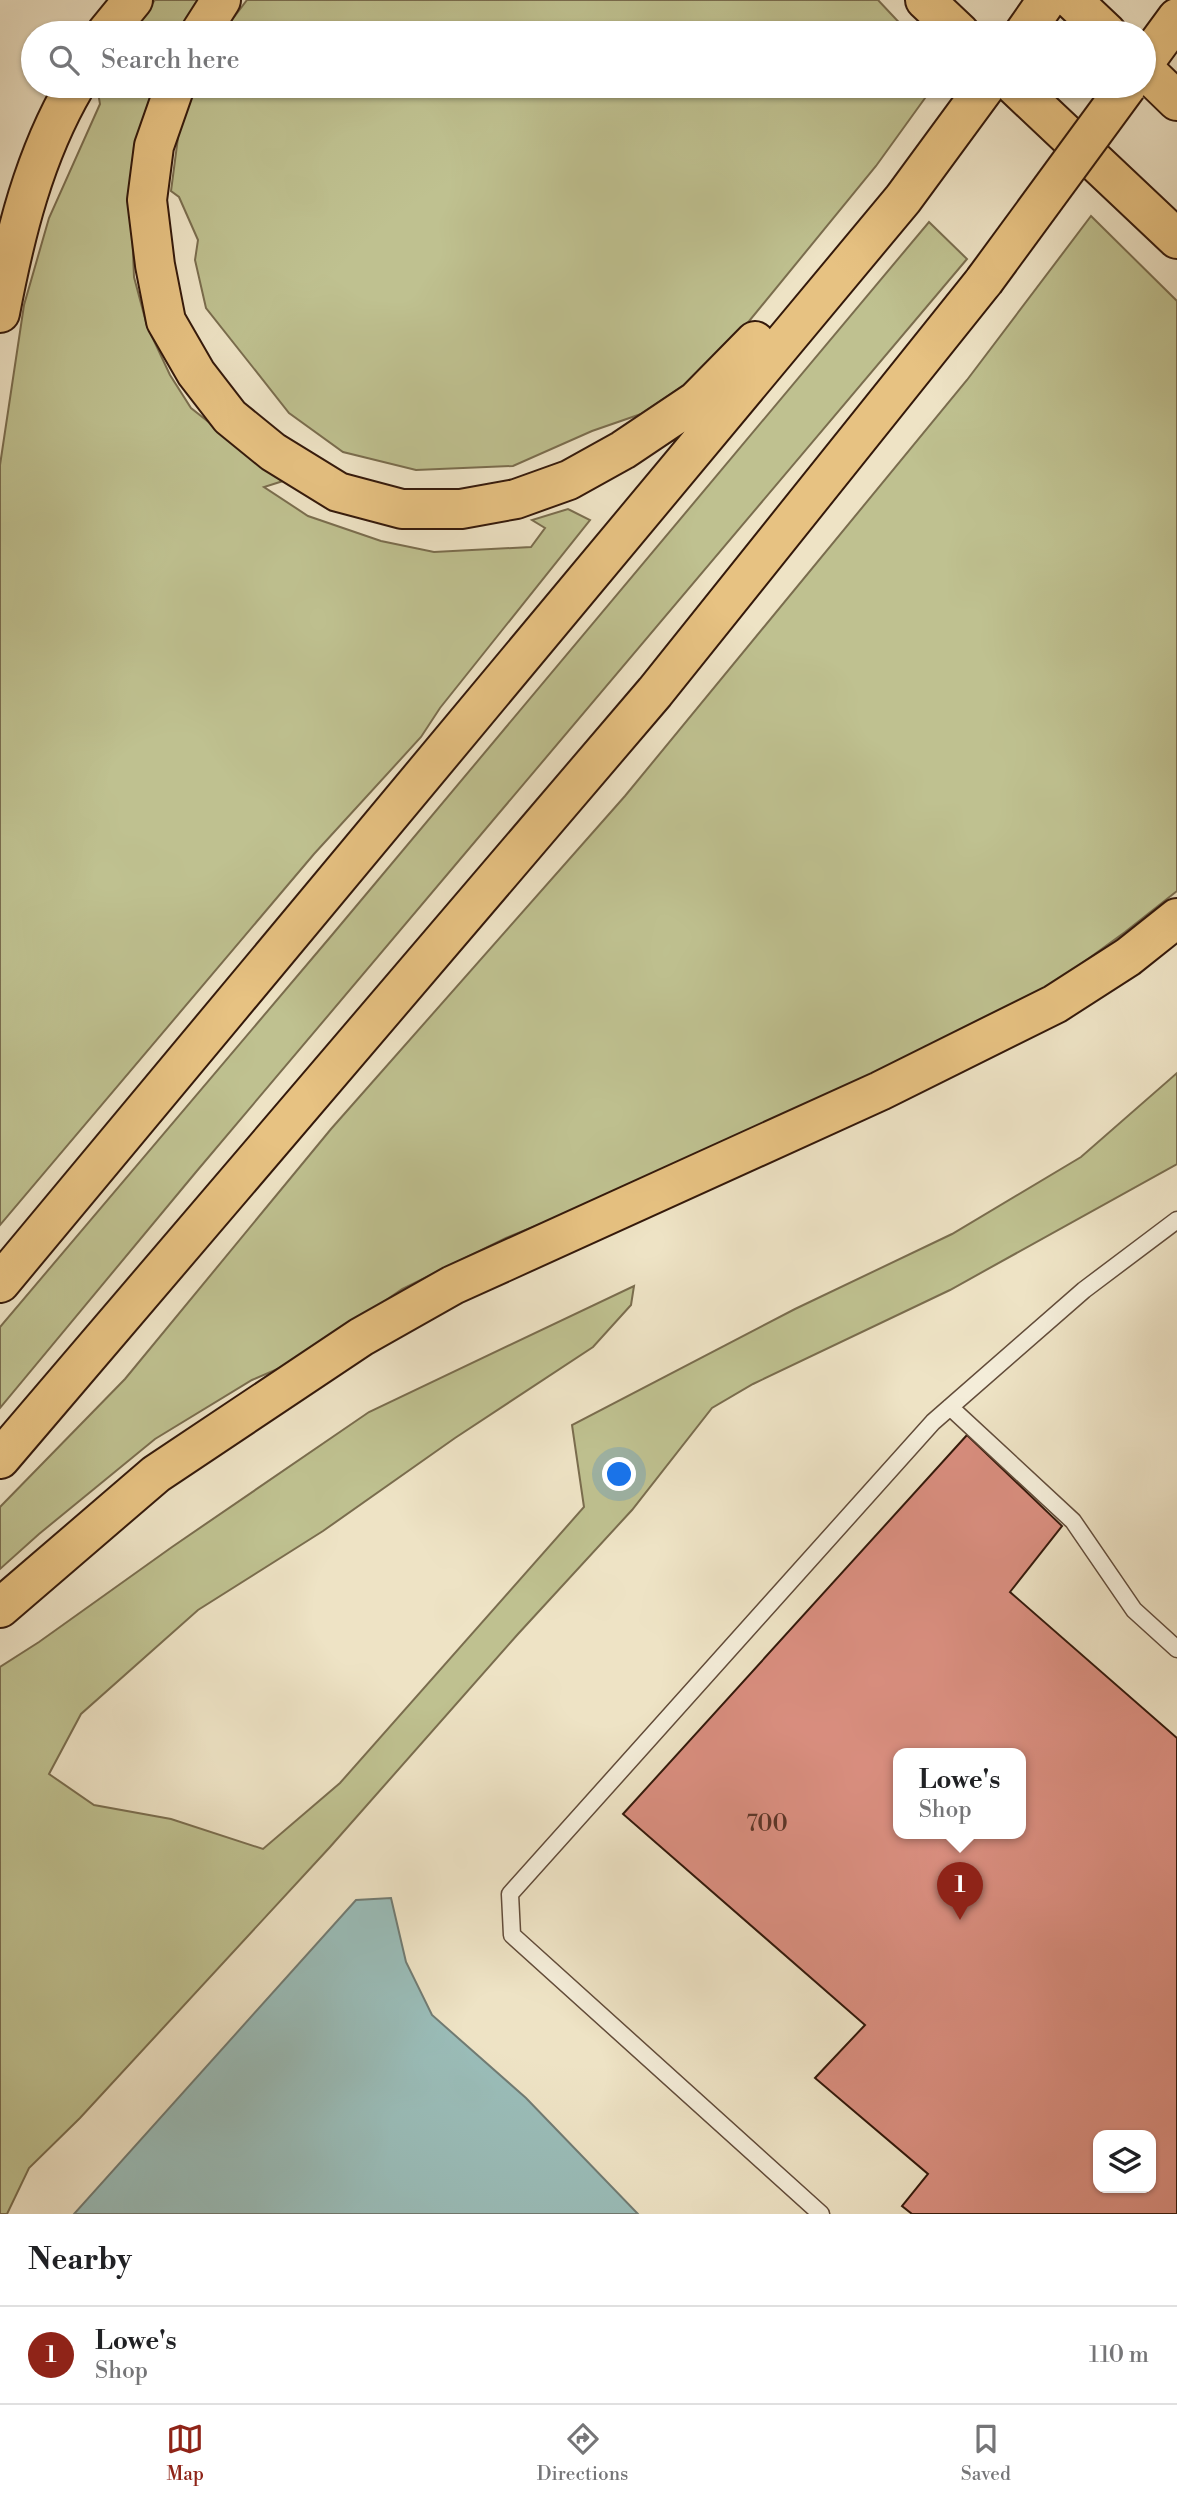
<!DOCTYPE html>
<html lang="en">
<head>
<meta charset="utf-8">
<style>
	body { margin:0; font-family:"Libre Bodoni",serif; background:#f2f2f2; color:#202124 }
	.controls { position:absolute; right:21px; bottom:21px; display:grid; overflow:hidden; border-radius:14px; box-shadow:0 2px 5px #0004 }
	.controls button { width:63px; height:63px; display:grid; place-items:center; padding:0; border:0; border-bottom:2px solid #e0e0e0; background:#fff; color:#202124; font:35px sans-serif }
	.you { position:absolute; left:620px; top:1475px; width:24px; height:24px; margin:-18px; border:5px solid #fff; border-radius:50%; background:#1a73e8; box-shadow:0 0 0 10px #1a73e833 }
	.badge { display:grid; place-items:center; width:46px; height:46px; border-radius:50%; background:#8f2418; color:#fff; font-size:23px; font-weight:700 }
	.pin { position:absolute; translate:-50% -58px; filter:drop-shadow(0 2px 4px #0008) }
	.pin::after { content:''; position:absolute; top:37px; width:24px; height:21px; background:inherit; clip-path:polygon(0 0,100% 0,50% 100%) }
	.popup { position:absolute; left:893px; top:1748px; width:133px; height:91px; box-sizing:border-box; display:grid; place-content:center; border-radius:14px; background:#fff; filter:drop-shadow(0 2px 5px #0005); font-size:23px; white-space:nowrap; color:#757577 }
	.popup b { font-size:26px; color:#202124 }
	.popup::after { content:''; position:absolute; left:50%; top:100%; margin-left:-14px; border:14px solid transparent; border-top-color:#fff }
	.list { margin:0; padding:0; list-style:none }
	h2 { display:flex; justify-content:space-between; align-items:center; height:91px; margin:0; padding:0 28px; font-size:30px }
	h2 small { font-size:23px; font-weight:400; color:#757577 }
	.list li { display:grid; grid-template-columns:46px 1fr auto; gap:21px; align-items:center; box-sizing:border-box; height:98px; padding:0 28px; border-top:2px solid #e0e0e0 }
	.list b { display:block; font-size:26px; white-space:nowrap }
	.list p { margin:0; font-size:23px; white-space:nowrap; color:#757577 }
	.list em { font-size:23px; font-style:normal; color:#757577 }
	.icon { flex:none; width:38px; height:38px; fill:none; stroke:currentColor; stroke-width:2; stroke-linecap:round; stroke-linejoin:round }
	.map { position:relative; flex:none; width:1177px; height:2214px; overflow:hidden }
	.search { position:absolute; background:#fff; box-shadow:0 2px 5px #0004; left:21px; right:21px; top:21px; height:77px; display:flex; align-items:center; gap:18px; box-sizing:border-box; padding:0 24px; border-radius:38px; color:#757577; font-size:26px }
	.sheet { height:189px; background:#fff }
	nav { display:flex; justify-content:space-around; align-items:center; box-sizing:border-box; height:98px; border-top:2px solid #e0e0e0; background:#fff; font-size:19px; color:#757577 }
	nav a { display:grid; justify-items:center; gap:4px }
	nav .on { color:#8f2418 }
	.map>svg:first-child { display:block }
	.green { fill:#bfc190; stroke:#7a6d4e; stroke-width:2 }
	.water { fill:#9abdb9; stroke:#717b73; stroke-width:2 }
	.building { fill:#d98e7f; stroke:#34190b; stroke-width:2; fill-rule:evenodd }
	.lines { fill:none; stroke-linecap:round; stroke-linejoin:round }
	.service-casing { stroke:#624c3a; stroke-width:19 }
	.trunk-casing { stroke:#34190b; stroke-width:42 }
	.motorway-casing { stroke:#34190b; stroke-width:42 }
	.service { stroke:#f4edd9; stroke-width:16 }
	.trunk { stroke:#e7c282; stroke-width:38 }
	.motorway { stroke:#e7c282; stroke-width:38 }
	.motorway-bridge-casing { stroke:#34190b; stroke-width:42; stroke-linecap:butt }
	.motorway-bridge { stroke:#e7c282; stroke-width:38 }
	.labels { text-anchor:middle; dominant-baseline:central; stroke-width:6; stroke-linejoin:round; paint-order:stroke }
	.number-label { font-size:23px; fill:#5d3628 }
</style>
</head>
<body>
<div class="map">
<svg width="1177" height="2214" viewBox="0 0 1177 2214">
	<rect width="100%" height="100%" fill="#eee3c5"/>
	<filter id="stains"><feTurbulence type="fractalNoise" baseFrequency=".00286" numOctaves="4"/><feColorMatrix values="0 0 0 0 .2 0 0 0 0 .09 0 0 0 0 .02 0 0 0 .5 -.17"/></filter>
	<radialGradient id="worn" r=".72"><stop offset=".6" stop-color="#630" stop-opacity="0"/><stop offset="1" stop-color="#630" stop-opacity=".3"/></radialGradient>
	<path class="green" d="M 155,0 L 198,0 L 180,33 L 131,33 Z
		M 247,0 L 878,0 L 909,33 L 222,33 Z
		M 97,86 L 154,86 L 134,146 L 131,204 L 134,277 L 147,326 L 170,375 L 191,408 L 283,481 L 264,487 L 308,516 L 381,541 L 434,552 L 531,547 L 545,528 L 532,520 L 568,509 L 590,520 L 440,708 L 421,737 L 314,854 L 0,1225 L 0,465 L 24,305 L 49,218 L 100,104 Z
		M 195,86 L 933,86 L 933,87 L 876,166 L 732,342 L 687,383 L 641,414 L 592,431 L 513,466 L 416,470 L 343,452 L 289,413 L 206,308 L 195,260 L 198,240 L 179,197 L 171,191 L 180,122 Z
		M 1091,216 L 1177,301 L 1177,891 L 1125,932 L 1033,999 L 644,1182 L 506,1238 L 402,1289 L 303,1358 L 252,1380 L 155,1439 L 39,1534 L 0,1569 L 0,1507 L 125,1379 L 331,1129 L 625,796 L 967,380 Z
		M 929,222 L 967,259 L 196,1172 L 0,1408 L 0,1327 L 332,935 Z
		M 1177,1073 L 1177,1164 L 950,1290 L 753,1384 L 712,1408 L 632,1510 L 518,1634 L 330,1847 L 80,2118 L 29,2168 L 7,2214 L 0,2214 L 0,1667 L 39,1642 L 172,1547 L 369,1412 L 634,1286 L 631,1305 L 593,1347 L 455,1438 L 323,1531 L 198,1610 L 81,1714 L 49,1774 L 94,1805 L 171,1819 L 263,1849 L 340,1783 L 584,1507 L 572,1425 L 795,1309 L 952,1234 L 1081,1157 Z"/>
	<path class="water" d="M 391,1898 L 406,1962 L 432,2015 L 526,2098 L 638,2214 L 74,2214 L 356,1900 Z"/>
	<path class="building" d="M 967,1435 L 1062,1526 L 1010,1592 L 1177,1738 L 1177,2214 L 912,2214 L 902,2206 L 928,2174 L 815,2078 L 865,2025 L 623,1814 ZM 899,1754 L 1021,1754 L 1021,1834 L 899,1834 ZM 1098,2135 L 1151,2135 L 1151,2188 L 1098,2188 Z"/>
	<g class="lines">
		<g class="service-casing">
			<path id="service" d="M 950,1407 L 1073,1521 L 1134,1610 L 1177,1649
				M 821,2214 L 512,1935 L 510,1894 L 933,1422 L 1084,1290 L 1177,1220"/>
		</g>
		<g class="trunk-casing">
			<path id="trunk" d="M 925,0 L 960,33
				M 1072,0 L 1107,33
				M 1144,69 L 1177,101
				M 1015,86 L 1177,239"/>
		</g>
		<g class="motorway-casing">
			<path id="motorway" d="M 106,33 L 133,0
				M 200,33 L 221,0
				M 1024,33 L 1047,0
				M 1144,63 L 1177,18
				M 175,86 L 154,146 L 147,200 L 155,265 L 166,321 L 196,373 L 230,417 L 273,452 L 338,492 L 402,509 L 461,509 L 516,499 L 569,480 L 623,450 L 696,401 L 755,341
				M 0,313 C 15,234 34,156 75,86
				M 0,1283 L 903,199 L 986,86
				M 0,1459 L 655,692 L 984,281
				M 0,1608 L 156,1474 L 361,1337 L 453,1285 L 880,1091 L 1055,1004 L 1128,957 L 1177,918"/>
		</g>
		<use href="#service" class="service"/>
		<use href="#trunk" class="trunk"/>
		<use href="#motorway" class="motorway"/>
		<g class="motorway-bridge-casing">
			<path id="motorway-bridge" d="M 984,281 L 1127,86"/>
		</g>
		<use href="#motorway-bridge" class="motorway-bridge"/>
	</g>
	<g class="labels">
		<g class="number-label">
			<text x="767" y="1824">700</text>
		</g>
	</g>
	<rect width="100%" height="100%" filter="url(#stains)"/>
	<rect width="100%" height="100%" fill="url(#worn)"/>
</svg>
<div class="controls">
<button><svg class="icon" aria-label="layers" viewBox="0 0 24 24"><path d="M12 4l9 5-9 5-9-5zM3 14l9 5 9-5"/></svg></button>
</div>
<div class="you"></div>
<div class="pin badge" style="left:960px;top:1920px">1</div>
<div class="popup"><b>Lowe's</b>Shop</div>
<div class="search"><svg class="icon" aria-label="search" viewBox="0 0 24 24"><circle cx="10" cy="10" r="6"/><path d="M15 15l6 6"/></svg>Search here</div>
</div>
<section class="sheet">
<h2>Nearby<small></small></h2>
<ul class="list">
<li><span class="badge">1</span><div><b>Lowe's</b><p>Shop</p></div><em>110 m</em></li>
</ul>
</section>
<nav>
<a class="on"><svg class="icon" aria-label="map" viewBox="0 0 24 24"><path d="M3 6l6-2 6 2 6-2v14l-6 2-6-2-6 2zM9 4v14M15 6v14"/></svg>Map</a>
<a><svg class="icon" aria-label="directions" viewBox="0 0 24 24"><path d="M12 3l9 9-9 9-9-9zM9 14v-3h6M13 9l2 2-2 2"/></svg>Directions</a>
<a><svg class="icon" aria-label="saved" viewBox="0 0 24 24"><path d="M7 4h10v16l-5-4-5 4z"/></svg>Saved</a>
</nav>
</body>
</html>
